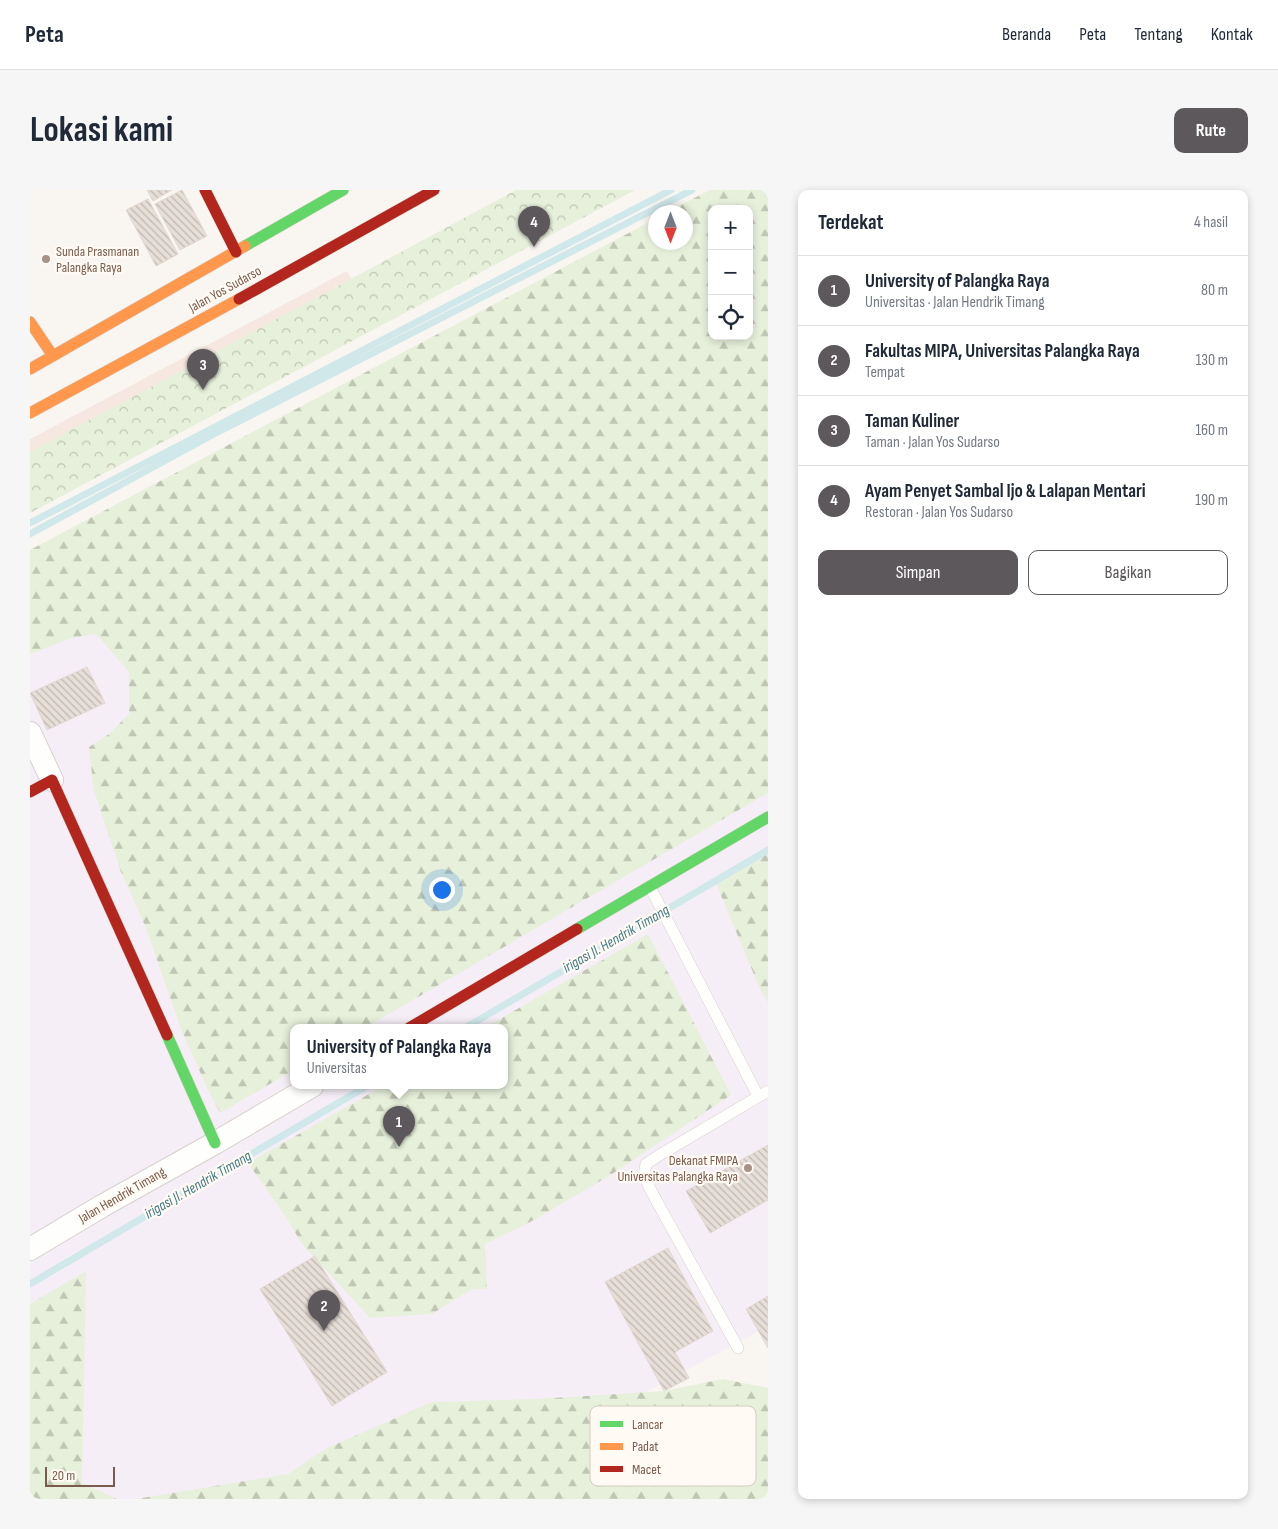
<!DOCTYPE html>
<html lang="id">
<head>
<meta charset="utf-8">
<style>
	body { margin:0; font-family:"Sofia Sans Condensed",sans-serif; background:#f6f6f7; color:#1f2937 }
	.controls { position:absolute; right:15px; top:15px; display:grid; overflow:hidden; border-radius:10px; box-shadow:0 2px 8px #0003 }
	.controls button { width:45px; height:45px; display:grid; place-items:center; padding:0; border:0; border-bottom:1px solid #e0e1e3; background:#fff; color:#1f2937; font:25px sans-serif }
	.compass { position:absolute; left:618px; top:15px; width:45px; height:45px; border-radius:50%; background:#fff; box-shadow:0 2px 8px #0003; rotate:180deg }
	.scale { position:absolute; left:15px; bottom:12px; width:70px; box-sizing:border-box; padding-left:5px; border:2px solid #7a5c4d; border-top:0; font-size:14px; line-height:18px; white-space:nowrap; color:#7a5c4d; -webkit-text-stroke:4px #fffaf3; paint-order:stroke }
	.you { position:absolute; left:411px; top:699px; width:18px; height:18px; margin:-12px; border:4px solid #fff; border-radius:50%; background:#1a73e8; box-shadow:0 0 0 8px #1a73e833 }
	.badge { display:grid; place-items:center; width:32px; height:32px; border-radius:50%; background:#5c585b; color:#fff; font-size:16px; font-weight:700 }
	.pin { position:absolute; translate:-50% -41px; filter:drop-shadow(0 1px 2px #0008) }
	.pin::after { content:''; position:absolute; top:26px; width:18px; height:15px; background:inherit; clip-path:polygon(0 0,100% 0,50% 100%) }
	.popup { position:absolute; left:260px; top:834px; width:218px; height:65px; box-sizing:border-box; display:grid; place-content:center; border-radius:10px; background:#fff; filter:drop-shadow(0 1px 4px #0005); font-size:16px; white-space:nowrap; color:#747a83 }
	.popup b { font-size:19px; color:#1f2937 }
	.popup::after { content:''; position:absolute; left:50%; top:100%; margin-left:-10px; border:10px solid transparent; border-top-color:#fff }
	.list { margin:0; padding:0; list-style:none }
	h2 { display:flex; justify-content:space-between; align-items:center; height:65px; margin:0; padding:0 20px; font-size:21px }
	h2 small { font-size:16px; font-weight:400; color:#747a83 }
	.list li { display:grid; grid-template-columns:32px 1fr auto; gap:15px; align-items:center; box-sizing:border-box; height:70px; padding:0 20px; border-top:1px solid #e0e1e3 }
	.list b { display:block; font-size:19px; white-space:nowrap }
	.list p { margin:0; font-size:16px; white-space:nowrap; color:#747a83 }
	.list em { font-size:16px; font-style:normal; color:#747a83 }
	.actions { display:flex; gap:10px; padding:15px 20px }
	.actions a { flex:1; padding:11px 0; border:1px solid #5c585b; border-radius:10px; text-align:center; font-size:18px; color:#5c585b }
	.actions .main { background:#5c585b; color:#fff }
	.icon { flex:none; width:28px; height:28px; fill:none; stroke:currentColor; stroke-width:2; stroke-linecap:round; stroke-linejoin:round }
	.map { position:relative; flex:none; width:738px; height:1309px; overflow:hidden; border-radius:10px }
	header { display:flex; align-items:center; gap:30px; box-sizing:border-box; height:70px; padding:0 25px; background:#fff; border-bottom:1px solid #e0e1e3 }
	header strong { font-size:24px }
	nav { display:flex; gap:28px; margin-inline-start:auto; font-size:18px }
	.intro { display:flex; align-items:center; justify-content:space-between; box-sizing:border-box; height:120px; padding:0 30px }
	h1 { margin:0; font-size:35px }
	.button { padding:12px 22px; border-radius:10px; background:#5c585b; color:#fff; font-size:18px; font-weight:700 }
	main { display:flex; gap:30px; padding:0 30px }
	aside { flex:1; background:#fff; border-radius:10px; box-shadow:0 2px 8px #0003 }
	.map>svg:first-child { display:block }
	.commercial { fill:#f6e8e1 }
	.education { fill:#f6eef6; fill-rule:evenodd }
	.forest { fill:url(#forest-firs); fill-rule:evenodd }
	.park { fill:url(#park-crowns) }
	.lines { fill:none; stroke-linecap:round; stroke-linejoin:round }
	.stream { stroke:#d0e8ea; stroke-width:7 }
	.building { fill:url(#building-back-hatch); stroke:#e2d8d2 }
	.lane-casing { stroke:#d7d1cb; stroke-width:12 }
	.street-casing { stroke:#d7d1cb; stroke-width:24 }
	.fast-casing { stroke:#d9d2cb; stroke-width:12 }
	.slow-casing { stroke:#d9d2cb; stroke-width:12 }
	.jam-casing { stroke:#d9d2cb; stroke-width:12 }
	.lane { stroke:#fefefd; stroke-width:11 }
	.street { stroke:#fefefd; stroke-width:22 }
	.fast { stroke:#63d668; stroke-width:11 }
	.slow { stroke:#ff974d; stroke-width:11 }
	.jam { stroke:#b3261e; stroke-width:11 }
	.poi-dot { fill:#a69286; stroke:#fffaf3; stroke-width:2 }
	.labels { text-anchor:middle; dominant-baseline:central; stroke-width:4.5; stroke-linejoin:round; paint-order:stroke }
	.poi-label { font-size:14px; fill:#7a5c4d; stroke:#fffaf3; text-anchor:start }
	.street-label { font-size:14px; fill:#7a5c4d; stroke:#fffaf3 }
	.water-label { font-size:15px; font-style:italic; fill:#437c86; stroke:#fffaf3 }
	.key { fill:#fffaf3; stroke:#d7cbc1; stroke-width:1 }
	.key-label { font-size:14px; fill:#7a5c4d }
</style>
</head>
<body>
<header>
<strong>Peta</strong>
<nav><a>Beranda</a><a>Peta</a><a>Tentang</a><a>Kontak</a></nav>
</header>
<div class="intro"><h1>Lokasi kami</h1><a class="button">Rute</a></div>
<main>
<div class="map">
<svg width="738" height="1309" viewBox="0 0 738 1309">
	<defs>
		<pattern id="forest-firs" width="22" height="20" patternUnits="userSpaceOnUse" patternTransform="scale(1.25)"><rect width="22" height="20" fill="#e7f0db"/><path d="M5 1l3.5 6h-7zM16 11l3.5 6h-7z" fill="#c0c6b4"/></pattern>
		<pattern id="park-crowns" width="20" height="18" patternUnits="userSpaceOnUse" patternTransform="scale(1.25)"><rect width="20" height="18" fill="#e7f0db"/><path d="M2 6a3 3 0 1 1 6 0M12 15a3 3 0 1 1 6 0" fill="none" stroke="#c0c6b4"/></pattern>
		<pattern id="building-back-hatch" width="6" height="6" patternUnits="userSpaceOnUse" patternTransform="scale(1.25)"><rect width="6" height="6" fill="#e6ded7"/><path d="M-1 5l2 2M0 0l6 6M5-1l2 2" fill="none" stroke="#bfb7b1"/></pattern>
	</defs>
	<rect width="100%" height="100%" fill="#f9f5f0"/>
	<path class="commercial" d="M 317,81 L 347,138 L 0,300 L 0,249 Z"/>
	<path class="education" d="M 0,394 L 738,502 L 738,1136 L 421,1309 L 0,1309 ZM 264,838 L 474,838 L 474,896 L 264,896 Z"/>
	<path class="forest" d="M 680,0 L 738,0 L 738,603 L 335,838 L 264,838 L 264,880 L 190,923 L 179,902 L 151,839 L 116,738 L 91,682 L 64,601 L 59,557 L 79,544 L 99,524 L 99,482 L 66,444 L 42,448 L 0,464 L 0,360 L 625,29 L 626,52 L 656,52 L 656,22 L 637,22 ZM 682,19 L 719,19 L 719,146 L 682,146 Z
		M 738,661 L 738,813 L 730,799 L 685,691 Z
		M 618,744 L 701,905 L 579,986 L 506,1029 L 455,1054 L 457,1099 L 442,1099 L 402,1124 L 340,1128 L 273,1055 L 253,1023 L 218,973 L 353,896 L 474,896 L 474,838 L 454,838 Z
		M 56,1081 L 52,1293 L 87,1309 L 0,1309 L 0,1114 Z
		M 693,1189 L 738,1198 L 738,1309 L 106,1309 L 258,1284 L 295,1259 L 402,1212 L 508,1209 L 634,1201 Z"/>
	<path class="park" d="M 486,0 L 605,0 L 0,323 L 0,262 Z"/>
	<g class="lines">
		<path class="stream" d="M 0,333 L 641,0
			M 0,344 L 182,245 L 662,0
			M 435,838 L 738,660
			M 0,1094 L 337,896"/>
	</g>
	<path class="building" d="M 117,0 L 142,0 L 123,11 Z
		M 152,0 L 177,46 L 150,60 L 125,14 Z
		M 118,9 L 148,64 L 126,76 L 96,20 Z
		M 57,477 L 75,513 L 17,540 L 0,503 Z
		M 738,955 L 738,1010 L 680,1043 L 656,1001 Z
		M 638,1058 L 683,1141 L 645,1162 L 659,1188 L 634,1201 L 575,1092 Z
		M 285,1066 L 357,1182 L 302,1216 L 230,1099 Z
		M 738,1106 L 738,1158 L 716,1119 Z"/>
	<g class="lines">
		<g class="lane-casing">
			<path id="lane" d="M 620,697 L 728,906
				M 708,1158 L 620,999 L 614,985 L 616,974 L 628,966 L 738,901"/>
		</g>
		<g class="street-casing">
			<path id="street" d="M 0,543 L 22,590
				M 0,1059 L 72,1016 L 185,953 L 282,896"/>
		</g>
		<g class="fast-casing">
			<path id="fast" d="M 215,56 L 313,0
				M 547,739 L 738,627
				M 137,845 L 185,953"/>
		</g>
		<g class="slow-casing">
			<path id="slow" d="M 0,132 L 23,166
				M 0,179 L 215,56
				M 0,223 L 209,109"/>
		</g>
		<g class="jam-casing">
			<path id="jam" d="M 175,0 L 206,62
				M 209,109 L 404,0
				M 0,602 L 22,590 L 137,845
				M 379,838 L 547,739"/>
		</g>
		<use href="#lane" class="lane"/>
		<use href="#street" class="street"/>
		<use href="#fast" class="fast"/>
		<use href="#slow" class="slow"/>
		<use href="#jam" class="jam"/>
	</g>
	<g class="poi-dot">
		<circle cx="16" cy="69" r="5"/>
		<circle cx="718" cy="978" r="5"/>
	</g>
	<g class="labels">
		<g class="poi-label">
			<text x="26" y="61">Sunda Prasmanan<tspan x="26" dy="16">Palangka Raya</tspan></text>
			<text x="708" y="970" text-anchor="end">Dekanat FMIPA<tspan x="708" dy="16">Universitas Palangka Raya</tspan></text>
		</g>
		<g class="street-label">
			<text transform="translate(195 99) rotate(-29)">Jalan Yos Sudarso</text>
			<text transform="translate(92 1005) rotate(-30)">Jalan Hendrik Timang</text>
		</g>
		<g class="water-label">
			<text transform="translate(586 749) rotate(-30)">irigasi Jl. Hendrik Timang</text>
			<text transform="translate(168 995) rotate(-30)">irigasi Jl. Hendrik Timang</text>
		</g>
	</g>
	<rect x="560" y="1216" width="166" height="80" rx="8" class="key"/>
	<rect x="570" y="1231" width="23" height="6" fill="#63d668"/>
	<rect x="570" y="1253" width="23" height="7" fill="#ff974d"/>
	<rect x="570" y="1276" width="23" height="6" fill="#b3261e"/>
	<g class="key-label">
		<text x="602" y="1239">Lancar</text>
		<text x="602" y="1261">Padat</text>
		<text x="602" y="1284">Macet</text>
	</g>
</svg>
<div class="controls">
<button>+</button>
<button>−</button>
<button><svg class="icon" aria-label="locate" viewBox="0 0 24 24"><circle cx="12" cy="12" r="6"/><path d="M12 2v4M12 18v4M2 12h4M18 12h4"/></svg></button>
</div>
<svg class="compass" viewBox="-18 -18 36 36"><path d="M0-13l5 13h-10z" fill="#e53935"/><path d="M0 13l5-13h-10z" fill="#747a83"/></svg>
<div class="scale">20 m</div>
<div class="you"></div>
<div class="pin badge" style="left:369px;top:957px">1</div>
<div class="popup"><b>University of Palangka Raya</b>Universitas</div>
<div class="pin badge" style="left:294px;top:1141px">2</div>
<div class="pin badge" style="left:173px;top:200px">3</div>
<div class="pin badge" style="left:504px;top:57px">4</div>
</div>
<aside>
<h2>Terdekat<small>4 hasil</small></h2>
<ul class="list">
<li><span class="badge">1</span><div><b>University of Palangka Raya</b><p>Universitas · Jalan Hendrik Timang</p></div><em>80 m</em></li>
<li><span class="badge">2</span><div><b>Fakultas MIPA, Universitas Palangka Raya</b><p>Tempat</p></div><em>130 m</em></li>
<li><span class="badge">3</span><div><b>Taman Kuliner</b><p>Taman · Jalan Yos Sudarso</p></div><em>160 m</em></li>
<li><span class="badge">4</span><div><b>Ayam Penyet Sambal Ijo &amp; Lalapan Mentari</b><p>Restoran · Jalan Yos Sudarso</p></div><em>190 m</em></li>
</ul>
<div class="actions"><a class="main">Simpan</a><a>Bagikan</a></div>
</aside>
</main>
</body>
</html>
